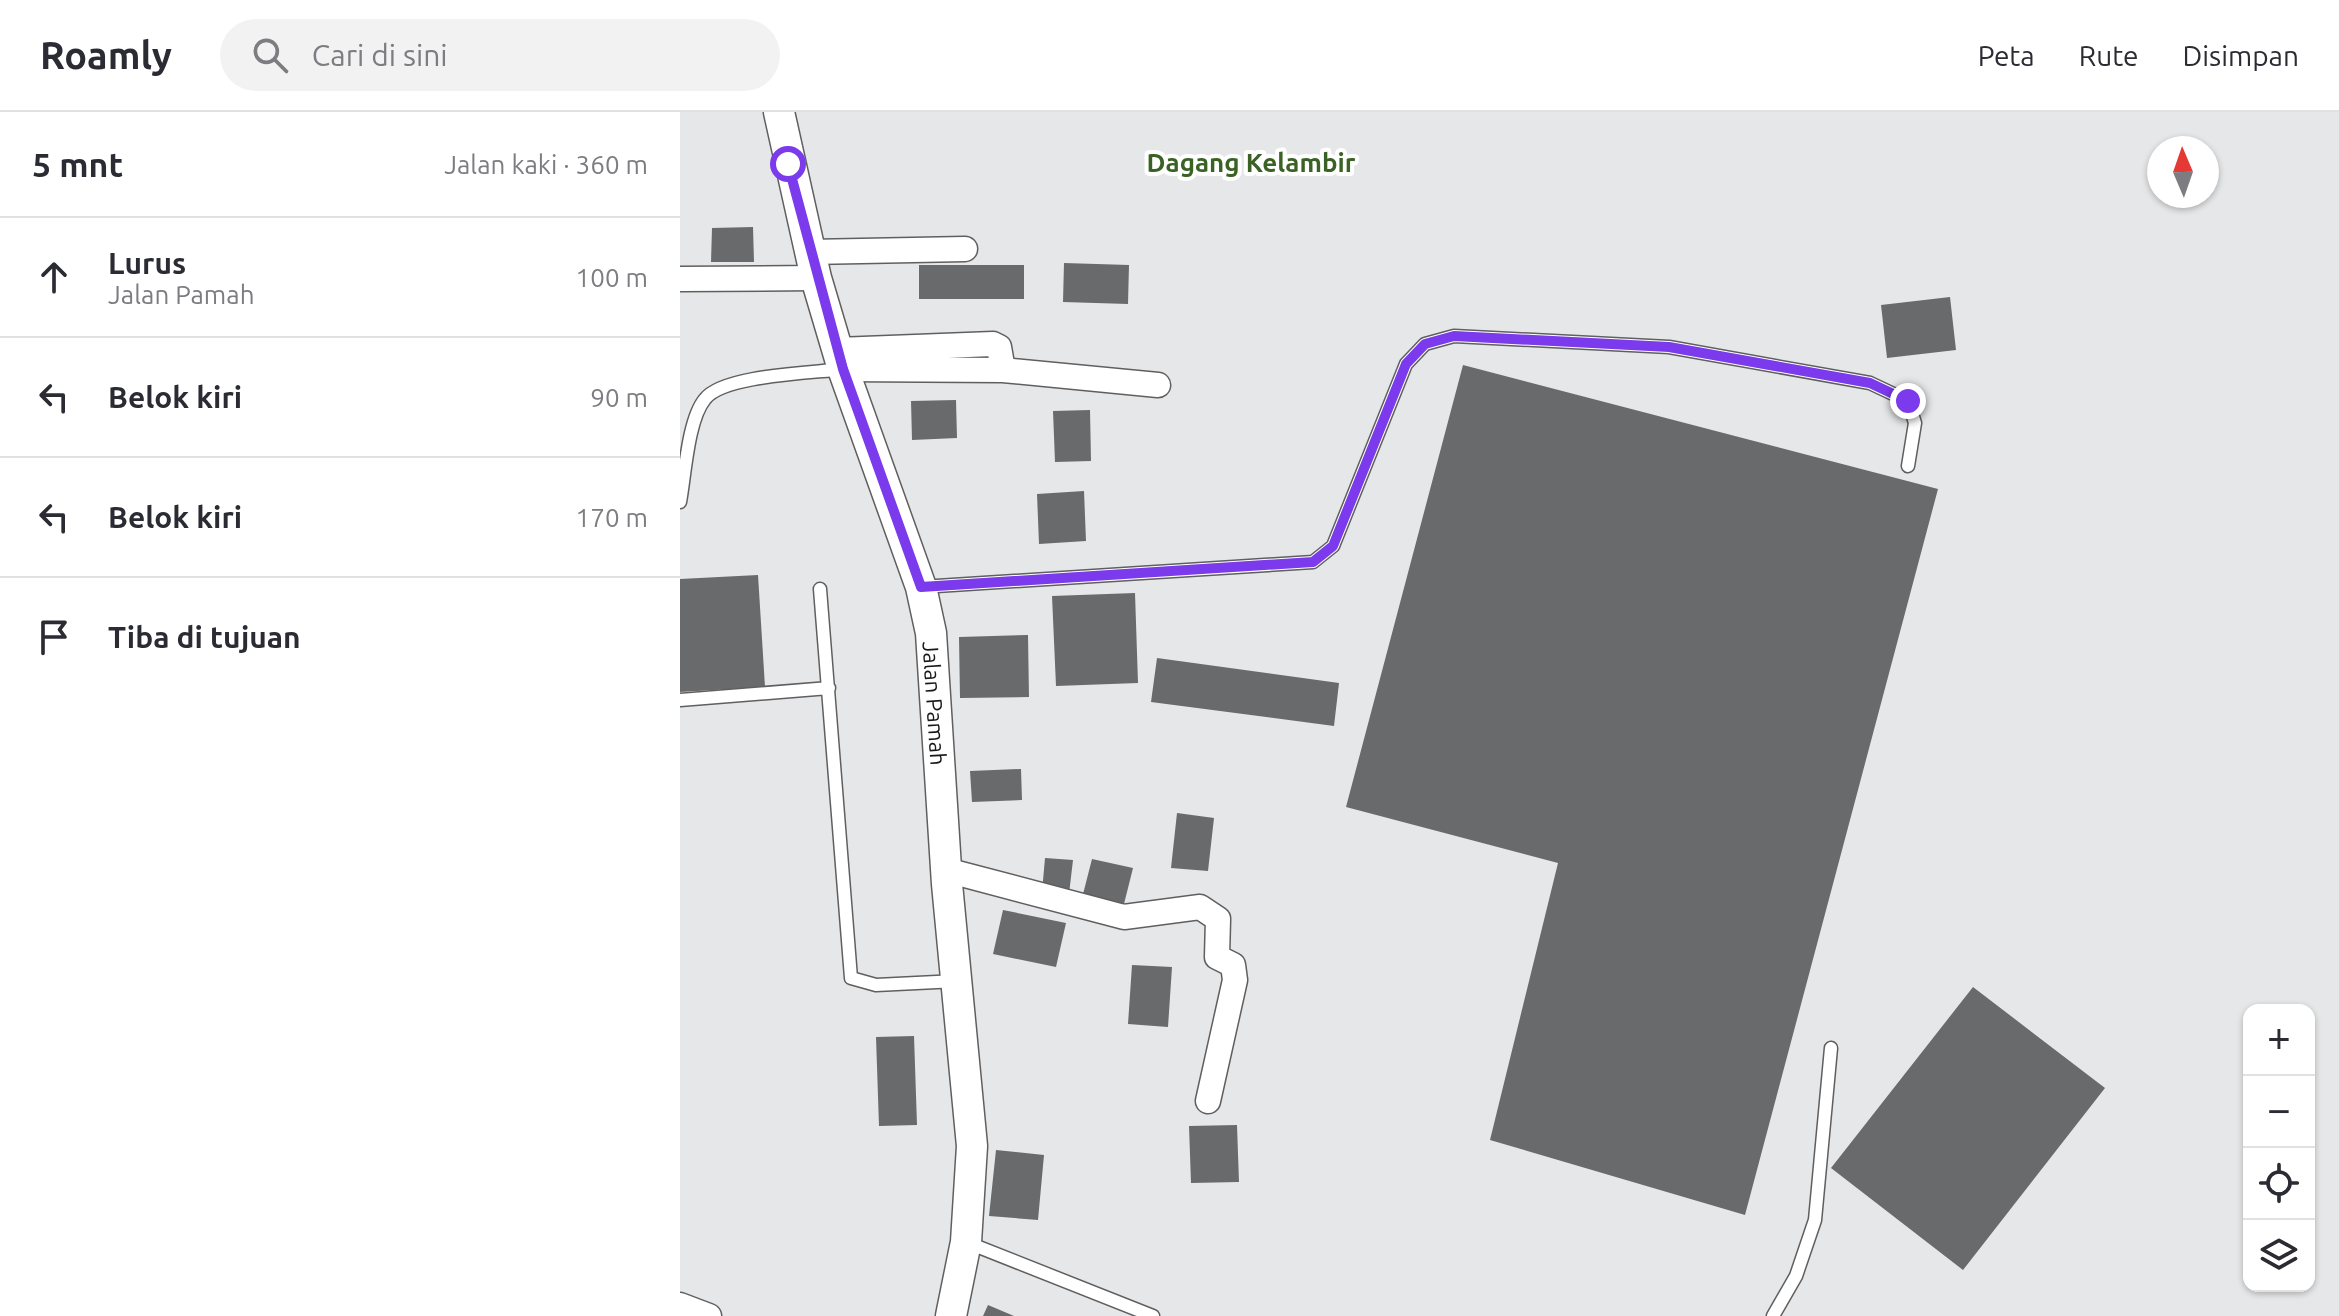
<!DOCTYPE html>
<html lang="id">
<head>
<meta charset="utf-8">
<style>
	body { margin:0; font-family:Ubuntu,sans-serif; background:#f2f2f3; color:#2b2b33 }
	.controls { position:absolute; right:24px; bottom:24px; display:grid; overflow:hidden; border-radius:16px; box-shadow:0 2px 6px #0004 }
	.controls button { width:72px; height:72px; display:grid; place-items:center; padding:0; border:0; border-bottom:2px solid #e1e1e2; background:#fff; color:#2b2b33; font:40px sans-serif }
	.compass { position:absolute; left:1467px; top:24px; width:72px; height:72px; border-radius:50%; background:#fff; box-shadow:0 2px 6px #0004; rotate:358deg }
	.stop { position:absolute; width:24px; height:24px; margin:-18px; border:6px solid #7c3aed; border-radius:50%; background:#fff }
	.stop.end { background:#7c3aed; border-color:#fff; box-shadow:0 2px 8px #0008 }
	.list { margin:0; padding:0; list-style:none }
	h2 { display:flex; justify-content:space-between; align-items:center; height:104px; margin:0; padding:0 32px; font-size:34px }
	h2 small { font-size:26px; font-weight:400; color:#7c7c81 }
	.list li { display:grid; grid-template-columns:52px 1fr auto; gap:24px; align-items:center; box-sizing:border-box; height:120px; padding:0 32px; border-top:2px solid #e1e1e2 }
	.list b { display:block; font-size:30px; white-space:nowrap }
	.list p { margin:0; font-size:26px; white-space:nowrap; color:#7c7c81 }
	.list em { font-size:26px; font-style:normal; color:#7c7c81 }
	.icon { flex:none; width:44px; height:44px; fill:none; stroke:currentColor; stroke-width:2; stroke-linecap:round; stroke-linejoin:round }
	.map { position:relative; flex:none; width:1659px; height:1204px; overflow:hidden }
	header { display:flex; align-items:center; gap:48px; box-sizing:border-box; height:112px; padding:0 40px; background:#fff; border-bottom:2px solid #e1e1e2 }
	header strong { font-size:38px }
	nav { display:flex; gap:44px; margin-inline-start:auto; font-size:28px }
	.search { width:560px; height:72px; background:#f2f2f3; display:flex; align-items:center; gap:20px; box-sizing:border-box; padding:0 28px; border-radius:44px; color:#7c7c81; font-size:30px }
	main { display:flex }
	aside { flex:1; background:#fff }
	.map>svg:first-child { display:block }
	.building { fill:#696a6b }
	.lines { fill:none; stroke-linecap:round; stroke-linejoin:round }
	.service-casing { stroke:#5f5f60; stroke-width:15 }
	.minor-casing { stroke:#5f5f60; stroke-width:27 }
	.tertiary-casing { stroke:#5f5f60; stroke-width:33 }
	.service { stroke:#fff; stroke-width:12 }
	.minor { stroke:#fff; stroke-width:24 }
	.tertiary { stroke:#fff; stroke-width:30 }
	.route { stroke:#7c3aed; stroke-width:10 }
	.labels { text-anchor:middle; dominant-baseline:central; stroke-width:8; stroke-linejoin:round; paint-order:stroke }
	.street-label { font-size:22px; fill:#181819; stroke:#fff }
	.quarter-label { font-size:26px; font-weight:bold; fill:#3b6225; stroke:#fff }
</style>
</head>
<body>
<header>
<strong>Roamly</strong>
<div class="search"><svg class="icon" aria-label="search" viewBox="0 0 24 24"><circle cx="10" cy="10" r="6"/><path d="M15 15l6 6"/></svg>Cari di sini</div>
<nav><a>Peta</a><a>Rute</a><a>Disimpan</a></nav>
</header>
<main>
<aside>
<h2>5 mnt<small>Jalan kaki · 360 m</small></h2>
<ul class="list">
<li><svg class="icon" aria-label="ahead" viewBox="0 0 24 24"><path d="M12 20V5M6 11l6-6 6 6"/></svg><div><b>Lurus</b><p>Jalan Pamah</p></div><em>100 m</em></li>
<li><svg class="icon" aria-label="left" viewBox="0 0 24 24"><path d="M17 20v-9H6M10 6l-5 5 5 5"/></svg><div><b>Belok kiri</b></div><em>90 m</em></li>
<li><svg class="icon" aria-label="left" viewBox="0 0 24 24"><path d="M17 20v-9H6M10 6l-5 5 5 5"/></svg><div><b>Belok kiri</b></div><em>170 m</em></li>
<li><svg class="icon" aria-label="arrive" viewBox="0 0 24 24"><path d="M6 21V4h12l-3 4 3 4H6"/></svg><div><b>Tiba di tujuan</b></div></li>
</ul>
</aside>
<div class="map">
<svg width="1659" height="1204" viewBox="0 0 1659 1204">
	<rect width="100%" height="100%" fill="#e6e7e8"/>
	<path class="building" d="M 73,115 L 74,150 L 31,150 L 32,116 Z
		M 384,151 L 449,153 L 448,192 L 383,190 Z
		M 239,153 L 344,153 L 344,187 L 239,187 Z
		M 1270,185 L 1276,238 L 1207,246 L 1201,193 Z
		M 783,253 L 1258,377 L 1065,1103 L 810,1028 L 878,751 L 666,695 Z
		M 276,288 L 277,326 L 232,328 L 231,289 Z
		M 410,298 L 411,349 L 375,350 L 373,299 Z
		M 404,379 L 406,429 L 359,432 L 357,382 Z
		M 78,463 L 85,575 L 0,580 L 0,467 Z
		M 455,481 L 458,571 L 376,574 L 372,484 Z
		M 348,523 L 349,585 L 280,586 L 279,525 Z
		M 477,546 L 659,571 L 654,614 L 471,590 Z
		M 341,657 L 342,688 L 292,690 L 290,659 Z
		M 497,701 L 534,706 L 528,759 L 491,756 Z
		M 365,746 L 393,748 L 389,782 L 362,780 Z
		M 412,747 L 453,756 L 442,800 L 401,790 Z
		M 323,798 L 386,811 L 376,855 L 313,842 Z
		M 452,853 L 492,855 L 488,915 L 448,912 Z
		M 1293,875 L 1425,976 L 1283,1158 L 1151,1056 Z
		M 234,924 L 237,1013 L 199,1014 L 196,925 Z
		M 557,1013 L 559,1070 L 511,1071 L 509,1014 Z
		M 316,1038 L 364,1043 L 358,1108 L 309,1104 Z
		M 308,1193 L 334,1204 L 303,1204 Z"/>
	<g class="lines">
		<g class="service-casing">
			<path id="service" d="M 0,390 C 5,363 8,307 25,287 C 43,263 133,261 163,257
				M 241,475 L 633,450 L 653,434 L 726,252 L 745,232 L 774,224 L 989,235 L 1190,271 L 1228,289 L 1235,311 L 1228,354
				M 140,477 L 171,866 L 196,873 L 277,869
				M 0,588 L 149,576
				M 286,1130 L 473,1204
				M 1093,1204 L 1116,1164 L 1135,1108 L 1151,936"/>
		</g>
		<g class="minor-casing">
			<path id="minor" d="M 129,140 L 285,137
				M 0,167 L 136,166
				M 157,238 L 313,232 L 319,235 L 323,258
				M 163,257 L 323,258 L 478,273
				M 266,758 L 444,805 L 520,795 L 538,807 L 537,845 L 553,853 L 555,868 L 528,989
				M 0,1193 L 29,1204"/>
		</g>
		<g class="tertiary-casing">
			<g id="tertiary">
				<path id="s1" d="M 99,0 L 136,166 L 163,257 L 241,475 L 251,521 L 267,772 L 292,1034 L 286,1130 L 271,1204"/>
			</g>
		</g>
		<use href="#service" class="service"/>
		<use href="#minor" class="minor"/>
		<use href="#tertiary" class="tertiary"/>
	</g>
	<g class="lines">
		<path class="route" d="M 108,52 L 163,257 L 241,475 L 633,450 L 653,434 L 726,252 L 745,232 L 774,224 L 989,235 L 1190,271 L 1228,289"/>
	</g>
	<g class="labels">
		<g class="street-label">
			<text stroke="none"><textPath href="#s1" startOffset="614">Jalan Pamah</textPath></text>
		</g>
		<g class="quarter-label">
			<text x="571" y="50">Dagang Kelambir</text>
		</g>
	</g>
</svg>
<div class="controls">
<button>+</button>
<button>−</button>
<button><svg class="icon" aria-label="locate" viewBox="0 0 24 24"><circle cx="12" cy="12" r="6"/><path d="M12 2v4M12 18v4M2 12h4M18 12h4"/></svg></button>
<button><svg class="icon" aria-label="layers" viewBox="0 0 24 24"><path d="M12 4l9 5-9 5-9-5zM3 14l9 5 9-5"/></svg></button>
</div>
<svg class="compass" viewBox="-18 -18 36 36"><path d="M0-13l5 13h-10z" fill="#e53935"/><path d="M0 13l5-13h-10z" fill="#7c7c81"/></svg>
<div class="stop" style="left:108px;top:52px"></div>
<div class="stop end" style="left:1228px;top:289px"></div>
</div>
</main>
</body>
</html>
